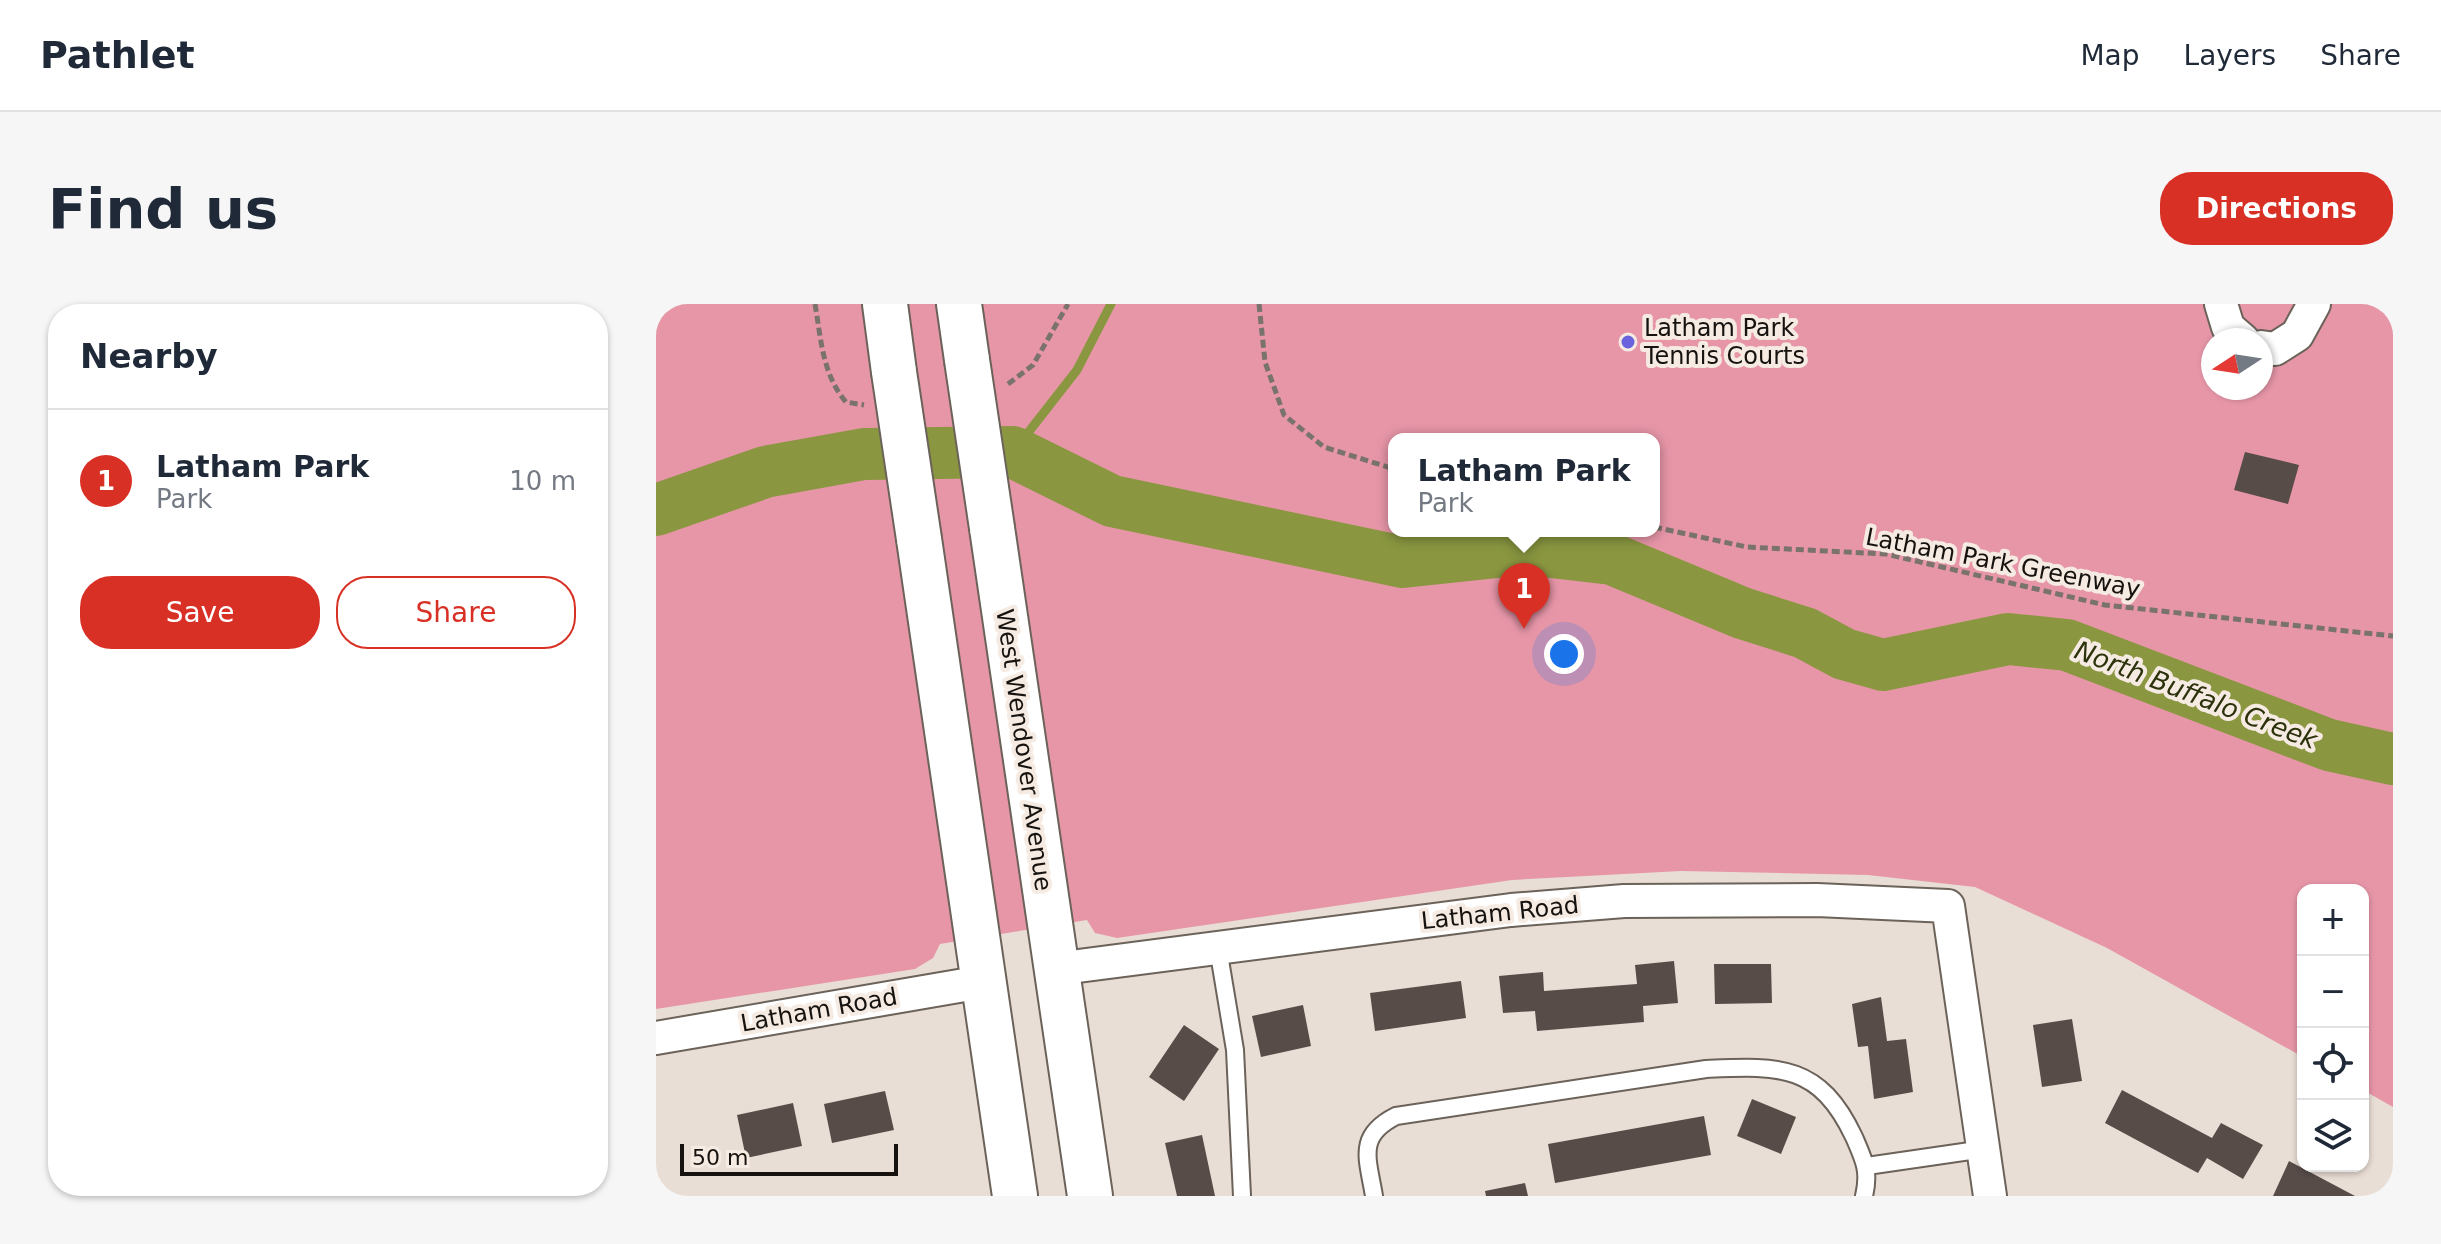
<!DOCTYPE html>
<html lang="en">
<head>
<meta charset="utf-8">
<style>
	body { margin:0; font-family:"DejaVu Sans",sans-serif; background:#f6f6f7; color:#1f2937 }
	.controls { position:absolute; right:24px; bottom:24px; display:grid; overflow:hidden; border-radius:16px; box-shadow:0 2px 6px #0004 }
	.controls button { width:72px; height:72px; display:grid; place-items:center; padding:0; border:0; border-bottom:2px solid #e0e1e3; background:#fff; color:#1f2937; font:40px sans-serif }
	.compass { position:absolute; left:1545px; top:24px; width:72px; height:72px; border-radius:50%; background:#fff; box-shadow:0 2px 6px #0004; rotate:258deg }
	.scale { position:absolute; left:24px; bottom:20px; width:218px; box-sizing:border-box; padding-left:8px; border:4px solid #16120f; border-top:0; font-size:22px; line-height:28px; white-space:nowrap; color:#16120f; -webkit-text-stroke:6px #f6ebe2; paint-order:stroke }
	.you { position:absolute; left:908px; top:350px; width:28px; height:28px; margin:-20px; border:6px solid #fff; border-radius:50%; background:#1a73e8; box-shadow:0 0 0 12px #1a73e833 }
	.badge { display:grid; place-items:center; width:52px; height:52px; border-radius:50%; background:#d93025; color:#fff; font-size:26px; font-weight:700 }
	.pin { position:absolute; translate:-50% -66px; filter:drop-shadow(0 2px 4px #0008) }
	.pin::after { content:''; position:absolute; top:42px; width:28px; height:24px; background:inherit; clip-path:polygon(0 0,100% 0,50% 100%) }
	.popup { position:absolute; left:732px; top:129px; width:272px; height:104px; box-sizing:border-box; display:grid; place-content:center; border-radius:16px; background:#fff; filter:drop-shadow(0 2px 6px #0005); font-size:26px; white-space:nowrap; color:#747a83 }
	.popup b { font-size:30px; color:#1f2937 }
	.popup::after { content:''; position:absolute; left:50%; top:100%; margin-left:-16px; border:16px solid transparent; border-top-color:#fff }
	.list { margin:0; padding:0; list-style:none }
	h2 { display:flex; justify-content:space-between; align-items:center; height:104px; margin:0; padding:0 32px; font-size:34px }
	h2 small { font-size:26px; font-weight:400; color:#747a83 }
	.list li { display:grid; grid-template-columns:52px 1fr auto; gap:24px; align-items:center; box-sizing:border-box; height:144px; padding:0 32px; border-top:2px solid #e0e1e3 }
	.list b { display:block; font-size:30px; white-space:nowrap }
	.list p { margin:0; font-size:26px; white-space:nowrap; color:#747a83 }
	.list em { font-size:26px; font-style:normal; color:#747a83 }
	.actions { display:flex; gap:16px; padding:24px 32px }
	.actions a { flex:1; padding:18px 0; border:2px solid #d93025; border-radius:32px; text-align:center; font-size:28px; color:#d93025 }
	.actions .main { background:#d93025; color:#fff }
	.icon { flex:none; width:44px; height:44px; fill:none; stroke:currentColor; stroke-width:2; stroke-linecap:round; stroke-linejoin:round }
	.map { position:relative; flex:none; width:1737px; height:892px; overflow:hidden; border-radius:32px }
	header { display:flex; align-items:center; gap:48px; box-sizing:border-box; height:112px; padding:0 40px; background:#fff; border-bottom:2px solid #e0e1e3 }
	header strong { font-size:38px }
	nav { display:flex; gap:44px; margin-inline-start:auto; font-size:28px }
	.intro { display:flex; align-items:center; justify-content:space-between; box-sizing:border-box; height:192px; padding:0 48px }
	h1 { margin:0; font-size:56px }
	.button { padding:20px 36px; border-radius:32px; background:#d93025; color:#fff; font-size:28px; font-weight:700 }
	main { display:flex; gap:48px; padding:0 48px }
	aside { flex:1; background:#fff; border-radius:32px; box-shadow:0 2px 6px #0004 }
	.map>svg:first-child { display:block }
	.green { fill:#e796a8; fill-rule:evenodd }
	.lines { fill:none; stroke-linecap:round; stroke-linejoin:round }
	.stream { stroke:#8a9740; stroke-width:9 }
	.river { stroke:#8a9740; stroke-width:52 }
	.building { fill:#584c49 }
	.lane-casing { stroke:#6b625a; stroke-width:20 }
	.street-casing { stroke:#6b625a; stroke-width:36 }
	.highway-casing { stroke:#6b625a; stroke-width:48 }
	.path { stroke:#7a736d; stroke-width:5; stroke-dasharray:8 4; stroke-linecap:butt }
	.lane { stroke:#fff; stroke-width:16 }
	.street { stroke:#fff; stroke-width:32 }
	.highway { stroke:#fff; stroke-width:44 }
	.highway-bridge-casing { stroke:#6b625a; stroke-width:48; stroke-linecap:butt }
	.highway-bridge { stroke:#fff; stroke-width:44 }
	.poi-dot { fill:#6a63dd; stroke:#f6ebe2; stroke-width:3 }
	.labels { text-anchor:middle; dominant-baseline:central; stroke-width:8; stroke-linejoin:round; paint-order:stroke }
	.poi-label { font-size:24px; fill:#16120f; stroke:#f6ebe2; text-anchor:start }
	.street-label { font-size:24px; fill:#16120f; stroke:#f6ebe2 }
	.water-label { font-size:26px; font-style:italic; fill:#2c320c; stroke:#f6ebe2 }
</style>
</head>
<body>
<header>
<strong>Pathlet</strong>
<nav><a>Map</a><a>Layers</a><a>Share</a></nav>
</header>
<div class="intro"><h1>Find us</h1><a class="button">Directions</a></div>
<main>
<aside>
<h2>Nearby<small></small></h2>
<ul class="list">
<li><span class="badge">1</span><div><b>Latham Park</b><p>Park</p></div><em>10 m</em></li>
</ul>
<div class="actions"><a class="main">Save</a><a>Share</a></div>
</aside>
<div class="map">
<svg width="1737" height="892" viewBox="0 0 1737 892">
	<rect width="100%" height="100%" fill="#e9ded5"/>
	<path class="green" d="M 0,0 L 1737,0 L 1737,803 L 1707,786 L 1707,586 L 1647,586 L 1647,753 L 1451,644 L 1319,583 L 1212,571 L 1025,567 L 856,576 L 461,634 L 439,629 L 431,616 L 284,640 L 277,654 L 259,665 L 0,705 ZM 1557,36 L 1605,36 L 1605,84 L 1557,84 ZM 738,135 L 998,135 L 998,227 L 738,227 Z"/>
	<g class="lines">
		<path class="stream" d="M 357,148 L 421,66 L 455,0"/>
		<path class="river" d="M 0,206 L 109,168 L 208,150 L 357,148 L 456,197 L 747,258 L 869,245 L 956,255 L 1086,309 L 1149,329 L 1188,350 L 1227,361 L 1352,335 L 1411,341 L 1673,441 L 1737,455"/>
	</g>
	<path class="building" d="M 1589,148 L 1643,161 L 1632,200 L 1578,186 Z
		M 1018,657 L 1022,699 L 987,702 L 988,718 L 881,727 L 879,707 L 847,709 L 843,672 L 887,668 L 888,687 L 981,680 L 979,661 Z
		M 1058,660 L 1115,660 L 1116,699 L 1059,700 Z
		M 805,677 L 810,714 L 719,727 L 714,689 Z
		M 1225,693 L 1231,737 L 1250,735 L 1257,788 L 1218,795 L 1212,742 L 1202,743 L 1196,700 Z
		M 647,701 L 655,742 L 605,753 L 596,712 Z
		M 1416,715 L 1426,777 L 1386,783 L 1377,721 Z
		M 528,721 L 563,745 L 528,797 L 493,773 Z
		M 1466,786 L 1556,834 L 1565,819 L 1607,841 L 1587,875 L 1551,854 L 1542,869 L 1449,819 Z
		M 229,787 L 238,826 L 176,839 L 168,800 Z
		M 1096,795 L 1140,813 L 1125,850 L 1081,832 Z
		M 137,799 L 146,842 L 90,854 L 81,811 Z
		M 1048,812 L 1055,851 L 899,879 L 892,840 Z
		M 546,831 L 559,892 L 521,892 L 509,839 Z
		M 1633,857 L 1699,892 L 1617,892 Z
		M 869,879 L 872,892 L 830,892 L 829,887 Z"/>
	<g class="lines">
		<g class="lane-casing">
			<path id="lane" d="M 562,644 L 579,746 L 586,892
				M 1211,862 L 1328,845
				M 718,892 C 712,855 700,832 740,812 L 1050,765 C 1123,762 1163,759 1198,833 C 1208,856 1214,867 1208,892"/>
		</g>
		<g class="street-casing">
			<path id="street" d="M 1565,0 L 1572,23 L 1587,36
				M 1605,43 L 1619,45 L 1641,31 L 1658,0
				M 399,665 L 855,606 L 968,597 L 1161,596 L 1292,602 L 1334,892
				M 0,734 L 326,678"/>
		</g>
		<g class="highway-casing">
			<path id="highway" d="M 229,0 L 238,68
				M 303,0 L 311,56
				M 336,224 L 434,892
				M 263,235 L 359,892"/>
		</g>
		<path class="path" d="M 159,0 C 165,34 166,70 190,98 L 208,101
			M 603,0 L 609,58 L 628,111 L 668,143 L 738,165
			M 352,80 L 377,61 L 412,0
			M 998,223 L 1091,243 L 1230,250 L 1449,301 L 1737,332"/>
		<use href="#lane" class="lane"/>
		<use href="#street" class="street"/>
		<use href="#highway" class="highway"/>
		<g class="highway-bridge-casing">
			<path id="highway-bridge" d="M 311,56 L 336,224
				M 238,68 L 263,235"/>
		</g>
		<use href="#highway-bridge" class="highway-bridge"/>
	</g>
	<circle class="poi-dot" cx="972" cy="38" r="8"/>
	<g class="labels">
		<g class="poi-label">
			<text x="988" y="24">Latham Park<tspan x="988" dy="28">Tennis Courts</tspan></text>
		</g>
		<g class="street-label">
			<text transform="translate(1347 259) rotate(11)">Latham Park Greenway</text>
			<text transform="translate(368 446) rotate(82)">West Wendover Avenue</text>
			<text transform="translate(844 609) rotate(-6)">Latham Road</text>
			<text transform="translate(163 706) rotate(-10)">Latham Road</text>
		</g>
		<g class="water-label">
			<text transform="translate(1540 391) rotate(21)">North Buffalo Creek</text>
		</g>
	</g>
</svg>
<div class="controls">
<button>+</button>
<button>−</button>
<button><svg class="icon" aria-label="locate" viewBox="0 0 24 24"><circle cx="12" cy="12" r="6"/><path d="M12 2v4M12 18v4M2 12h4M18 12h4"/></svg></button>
<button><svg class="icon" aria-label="layers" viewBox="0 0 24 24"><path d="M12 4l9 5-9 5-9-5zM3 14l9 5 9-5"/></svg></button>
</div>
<svg class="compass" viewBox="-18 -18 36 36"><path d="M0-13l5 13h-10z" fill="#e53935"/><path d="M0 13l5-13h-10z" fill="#747a83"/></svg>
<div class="scale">50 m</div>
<div class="you"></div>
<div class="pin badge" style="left:868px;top:325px">1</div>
<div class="popup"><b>Latham Park</b>Park</div>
</div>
</main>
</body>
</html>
